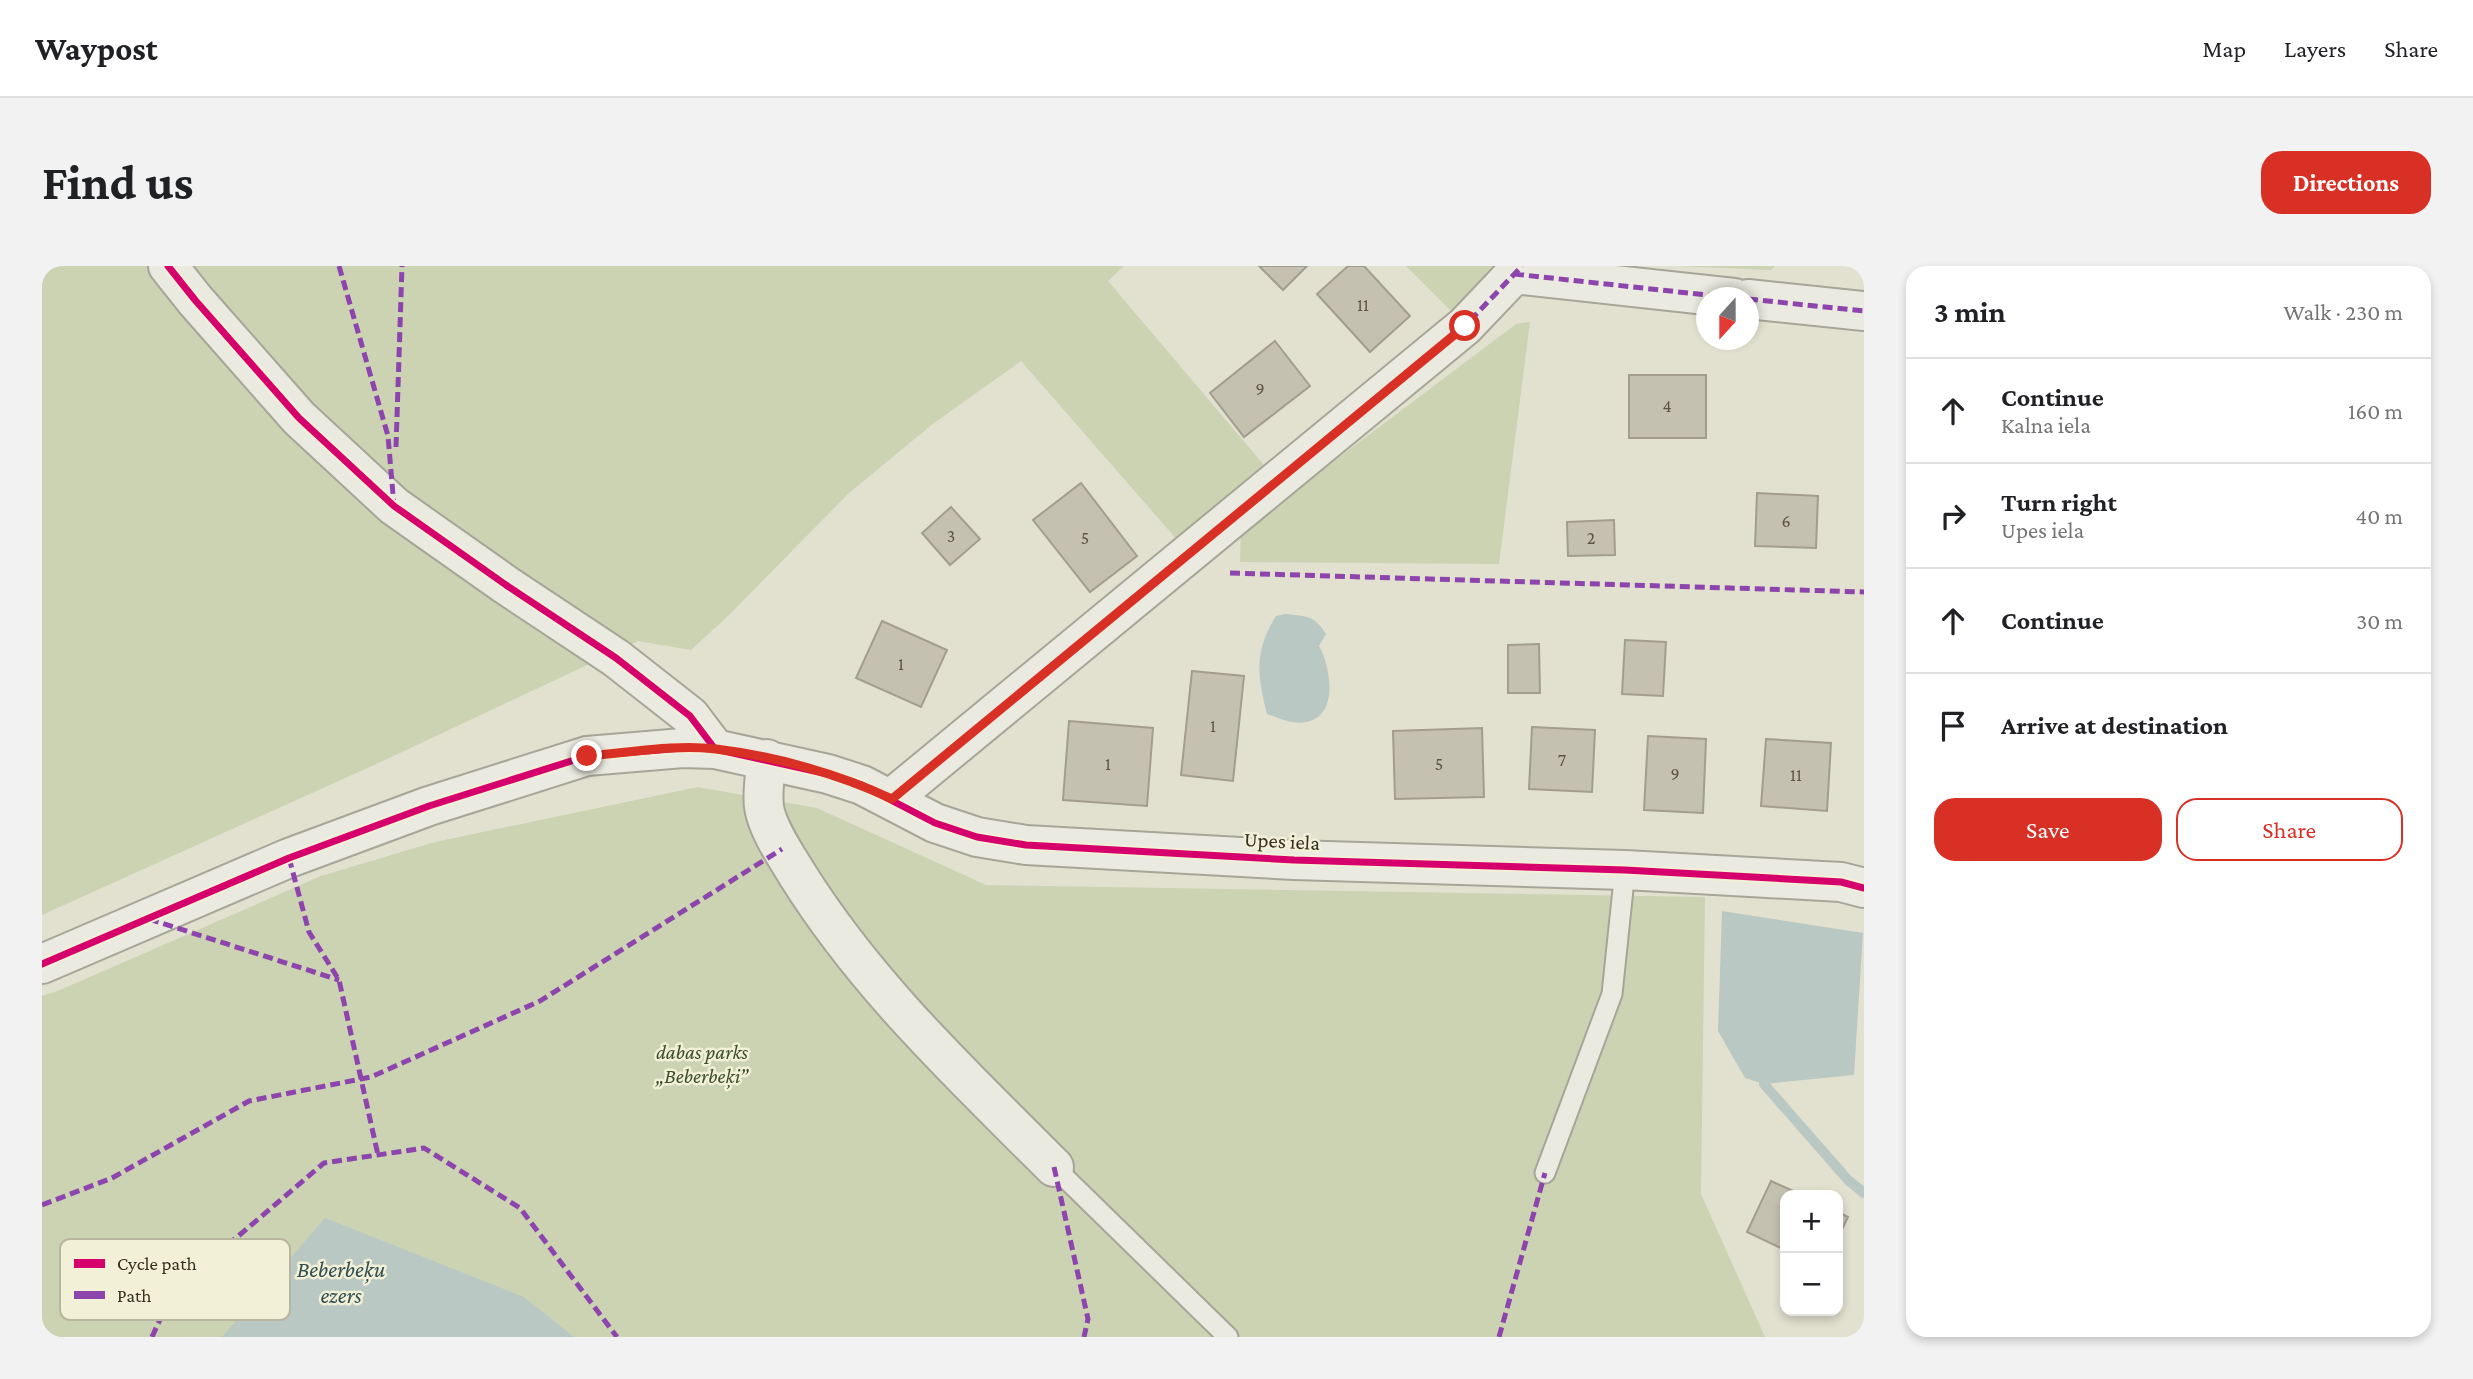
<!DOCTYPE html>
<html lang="en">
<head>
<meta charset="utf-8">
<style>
	body { margin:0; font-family:"Crimson Pro",serif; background:#f2f2f2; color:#202124 }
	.controls { position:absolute; right:21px; bottom:21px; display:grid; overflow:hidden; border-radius:14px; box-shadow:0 4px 10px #0003 }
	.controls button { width:63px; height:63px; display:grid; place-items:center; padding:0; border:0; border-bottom:2px solid #e0e0e0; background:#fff; color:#202124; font:35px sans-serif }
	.compass { position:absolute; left:1654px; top:21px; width:63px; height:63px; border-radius:50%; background:#fff; box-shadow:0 4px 10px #0003; rotate:201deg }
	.stop { position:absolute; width:21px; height:21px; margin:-16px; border:5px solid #d93025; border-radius:50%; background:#fff }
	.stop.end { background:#d93025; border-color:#fff; box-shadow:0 2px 7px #0008 }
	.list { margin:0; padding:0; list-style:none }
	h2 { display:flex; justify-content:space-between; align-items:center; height:91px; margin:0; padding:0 28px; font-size:30px }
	h2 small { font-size:23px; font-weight:400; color:#757577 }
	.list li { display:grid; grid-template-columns:46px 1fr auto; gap:21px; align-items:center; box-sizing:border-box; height:105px; padding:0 28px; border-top:2px solid #e0e0e0 }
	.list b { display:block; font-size:26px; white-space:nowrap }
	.list p { margin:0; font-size:23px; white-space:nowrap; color:#757577 }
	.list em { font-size:23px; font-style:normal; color:#757577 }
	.actions { display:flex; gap:14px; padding:21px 28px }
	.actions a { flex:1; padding:16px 0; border:2px solid #d93025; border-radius:21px; text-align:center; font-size:24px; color:#d93025 }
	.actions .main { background:#d93025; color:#fff }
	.icon { flex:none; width:38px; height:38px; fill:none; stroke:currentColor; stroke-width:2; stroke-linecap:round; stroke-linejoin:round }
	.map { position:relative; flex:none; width:1822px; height:1071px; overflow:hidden; border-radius:21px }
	header { display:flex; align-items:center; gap:42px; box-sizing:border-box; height:98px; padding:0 35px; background:#fff; border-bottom:2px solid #e0e0e0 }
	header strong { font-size:33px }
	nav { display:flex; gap:38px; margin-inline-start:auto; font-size:24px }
	.intro { display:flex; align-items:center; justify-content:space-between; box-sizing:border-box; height:168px; padding:0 42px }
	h1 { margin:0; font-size:49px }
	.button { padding:18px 32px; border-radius:21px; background:#d93025; color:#fff; font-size:24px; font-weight:700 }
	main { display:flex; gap:42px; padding:0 42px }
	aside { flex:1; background:#fff; border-radius:21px; box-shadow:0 4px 10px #0003 }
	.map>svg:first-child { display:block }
	.green { fill:#cbd3b3 }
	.water { fill:#b9c8c2 }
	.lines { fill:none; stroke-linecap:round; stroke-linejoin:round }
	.stream { stroke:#b9c8c2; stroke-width:10 }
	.building { fill:#c5c1b0; stroke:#a29d8f; stroke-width:2 }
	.service-casing { stroke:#a7a597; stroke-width:23 }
	.minor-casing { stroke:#a7a597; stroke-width:42 }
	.service { stroke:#eaeae0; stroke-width:19 }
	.minor { stroke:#eaeae0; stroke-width:38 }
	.quiet { stroke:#8e44ad; stroke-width:5; stroke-dasharray:10 5; stroke-linecap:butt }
	.cycleway-casing { stroke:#f2f0d6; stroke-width:11 }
	.cycleway { stroke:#d6006c; stroke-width:7 }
	.route { stroke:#d93025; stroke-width:9 }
	.labels { text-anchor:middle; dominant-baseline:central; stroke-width:5; stroke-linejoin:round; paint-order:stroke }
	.number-label { font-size:18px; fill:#595445 }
	.street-label { font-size:21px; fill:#352f21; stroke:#f2f0d6 }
	.park-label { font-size:21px; font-style:italic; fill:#3d4f29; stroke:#f2f0d6 }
	.water-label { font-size:23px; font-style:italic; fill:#314e53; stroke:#f2f0d6 }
	.key { fill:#f2f0d6; stroke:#b9b6a0; stroke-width:2 }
	.key-label { font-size:19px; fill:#352f21 }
</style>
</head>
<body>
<header>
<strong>Waypost</strong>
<nav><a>Map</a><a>Layers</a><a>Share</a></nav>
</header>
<div class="intro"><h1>Find us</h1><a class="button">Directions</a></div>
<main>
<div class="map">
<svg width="1822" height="1071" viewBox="0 0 1822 1071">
	<rect width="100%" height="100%" fill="#e2e1cf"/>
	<path class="green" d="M 0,0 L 1082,0 L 1066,15 L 1227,205 L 1137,276 L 979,95 L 892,157 L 807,227 L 685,351 L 649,384 L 596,375 L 343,494 L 0,649 Z
		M 1364,0 L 1456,0 L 1413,49 Z
		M 1634,0 L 1733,0 L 1729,4 Z
		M 1488,56 L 1457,298 L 1198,296 L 1199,265 L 1474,58 Z
		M 656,521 L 775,542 L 944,619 L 1663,631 L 1659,928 L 1723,1071 L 0,1071 L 0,730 L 18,724 L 279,610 L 393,576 Z"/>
	<path class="water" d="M 1243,348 C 1263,350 1273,349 1284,368 L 1277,380 C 1288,399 1297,446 1268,455 C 1253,460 1239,453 1225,448 C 1215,409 1212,385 1234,350 Z
		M 1680,645 L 1821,667 L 1812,809 L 1722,818 L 1703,812 L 1676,765 Z
		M 283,952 L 482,1031 L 532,1071 L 180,1071 Z"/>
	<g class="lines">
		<path class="stream" d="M 1722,818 L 1806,914 L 1822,927"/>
	</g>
	<path class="building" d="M 1217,0 L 1265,0 L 1241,24 Z
		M 1306,0 L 1322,0 L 1368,50 L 1328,86 L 1275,28 Z
		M 1233,75 L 1268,120 L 1202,171 L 1168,127 Z
		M 1587,109 L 1664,109 L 1664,172 L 1587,172 Z
		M 1039,217 L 1095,290 L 1048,326 L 991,254 Z
		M 1715,227 L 1776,230 L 1774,282 L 1713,280 Z
		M 909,241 L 938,273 L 908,299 L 880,267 Z
		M 1572,254 L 1573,289 L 1526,290 L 1525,256 Z
		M 840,355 L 905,384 L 879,441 L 814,412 Z
		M 1583,374 L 1624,376 L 1621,430 L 1580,428 Z
		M 1497,378 L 1498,427 L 1466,427 L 1466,379 Z
		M 1150,405 L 1202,410 L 1191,515 L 1139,509 Z
		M 1027,455 L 1111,462 L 1105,540 L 1021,534 Z
		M 1490,461 L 1553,464 L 1550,526 L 1487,523 Z
		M 1440,462 L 1442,531 L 1353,533 L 1351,465 Z
		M 1606,470 L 1664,473 L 1661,547 L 1602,544 Z
		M 1724,473 L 1789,477 L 1785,545 L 1719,540 Z
		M 1729,915 L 1760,929 L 1743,929 L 1743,984 L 1705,966 Z
		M 1796,946 L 1806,951 L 1796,972 Z"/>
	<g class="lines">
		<g class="service-casing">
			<path id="service" d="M 1012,901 L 1186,1071
				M 1503,907 L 1570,728 L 1583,604"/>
		</g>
		<g class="minor-casing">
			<path id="minor" d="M 126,0 L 153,34 L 257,152 L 352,240 L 464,319 L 574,392 L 648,450 L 673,483
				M 1472,8 L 1692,32
				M 1706,33 L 1822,45
				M 725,493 C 723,509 720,525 722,541 C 725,562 744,590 755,608 C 824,719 920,809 1012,901
				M 850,532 L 1423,60 L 1480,0
				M 0,698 L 247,592 L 387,540 L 545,490 L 641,482 L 673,483 L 786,508 L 820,519 L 893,557 L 935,571 L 984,579 L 1252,594 L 1583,604 L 1799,616 L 1822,622"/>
		</g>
		<use href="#service" class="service"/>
		<use href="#minor" class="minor"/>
		<path class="quiet" d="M 297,0 L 346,170 L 352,240
			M 1472,8 L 1692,32
			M 1706,33 L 1822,45
			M 354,181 L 360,0
			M 1188,307 L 1822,326
			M 850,532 L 1423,60 L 1480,0
			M 247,592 L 267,666 L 297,714 L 336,889
			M 107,653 L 297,714
			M 1012,901 L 1046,1053 L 1042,1071
			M 0,939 L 70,912 L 207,835 L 329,811 L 498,735 L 740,583
			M 110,1071 L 121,1047 L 174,989 L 282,897 L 382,882 L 478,942 L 575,1071
			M 1457,1071 L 1503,907"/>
		<g class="cycleway-casing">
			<path id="cycleway" d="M 126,0 L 153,34 L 257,152 L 352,240 L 464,319 L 574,392 L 648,450 L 673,483
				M 0,698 L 247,592 L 387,540 L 545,490 L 641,482 L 673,483 L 786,508 L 820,519 L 893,557 L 935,571 L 984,579 L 1252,594 L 1583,604 L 1799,616 L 1822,622"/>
		</g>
		<use href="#cycleway" class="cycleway"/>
	</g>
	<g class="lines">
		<path class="route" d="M 545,490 C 587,487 632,478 674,483 C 733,490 797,508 850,533 L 1423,60"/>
	</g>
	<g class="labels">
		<g class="number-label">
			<text x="1321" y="39">11</text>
			<text x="1218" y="123">9</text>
			<text x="1625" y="140">4</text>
			<text x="1744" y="255">6</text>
			<text x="909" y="270">3</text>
			<text x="1043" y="272">5</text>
			<text x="1549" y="272">2</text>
			<text x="859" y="398">1</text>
			<text x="1171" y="460">1</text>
			<text x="1520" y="494">7</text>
			<text x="1066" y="498">1</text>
			<text x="1397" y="498">5</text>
			<text x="1633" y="508">9</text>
			<text x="1754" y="509">11</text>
		</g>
		<g class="street-label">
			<text transform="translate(1240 575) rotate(3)">Upes iela</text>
		</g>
		<g class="park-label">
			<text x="660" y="786">dabas parks<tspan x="660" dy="24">„Beberbeķi”</tspan></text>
		</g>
		<g class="water-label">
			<text x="299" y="1003">Beberbeķu<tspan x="299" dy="26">ezers</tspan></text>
		</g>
	</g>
	<rect x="18" y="973" width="230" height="81" rx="10" class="key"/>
	<rect x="32" y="993" width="31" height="9" fill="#d6006c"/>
	<rect x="32" y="1025" width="31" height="8" fill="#8e44ad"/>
	<g class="key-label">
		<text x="75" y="1004">Cycle path</text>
		<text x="75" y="1036">Path</text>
	</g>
</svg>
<div class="controls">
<button>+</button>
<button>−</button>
</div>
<svg class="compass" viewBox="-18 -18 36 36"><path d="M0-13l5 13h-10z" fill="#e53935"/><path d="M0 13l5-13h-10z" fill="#757577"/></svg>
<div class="stop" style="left:1423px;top:60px"></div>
<div class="stop end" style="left:545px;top:490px"></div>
</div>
<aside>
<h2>3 min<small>Walk · 230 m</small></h2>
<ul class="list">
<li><svg class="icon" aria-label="ahead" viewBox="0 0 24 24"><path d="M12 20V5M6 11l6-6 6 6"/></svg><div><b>Continue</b><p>Kalna iela</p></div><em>160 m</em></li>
<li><svg class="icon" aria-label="right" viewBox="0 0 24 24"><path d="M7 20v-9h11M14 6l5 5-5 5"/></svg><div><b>Turn right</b><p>Upes iela</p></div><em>40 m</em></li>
<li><svg class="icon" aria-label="ahead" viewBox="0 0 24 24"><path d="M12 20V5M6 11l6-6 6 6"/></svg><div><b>Continue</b></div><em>30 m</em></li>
<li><svg class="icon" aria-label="arrive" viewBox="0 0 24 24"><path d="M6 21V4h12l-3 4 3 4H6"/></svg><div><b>Arrive at destination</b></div></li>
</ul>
<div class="actions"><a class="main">Save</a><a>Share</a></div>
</aside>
</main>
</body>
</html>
